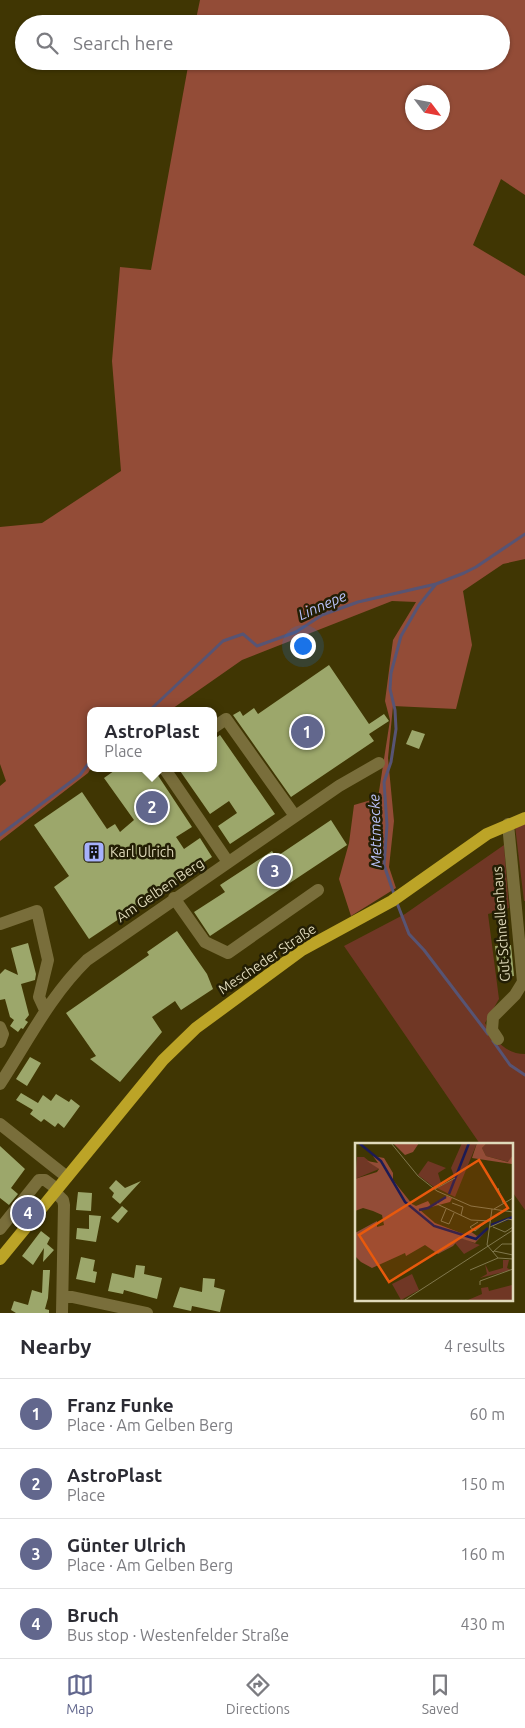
<!DOCTYPE html>
<html lang="en">
<head>
<meta charset="utf-8">
<style>
	body { margin:0; font-family:Ubuntu,sans-serif; background:#f2f2f3; color:#2b2b33 }
	.compass { position:absolute; left:405px; top:85px; width:45px; height:45px; border-radius:50%; background:#fff; box-shadow:0 1px 4px #0004; rotate:122deg }
	.you { position:absolute; left:302px; top:645px; width:18px; height:18px; margin:-12px; border:4px solid #fff; border-radius:50%; background:#1a73e8; box-shadow:0 0 0 8px #1a73e833 }
	.badge { display:grid; place-items:center; width:32px; height:32px; border-radius:50%; background:#62678d; color:#fff; font-size:16px; font-weight:700 }
	.pin { position:absolute; translate:-50% -50%; border:2px solid #fff; box-shadow:0 1px 5px #0006 }
	.popup { position:absolute; left:87px; top:707px; width:130px; height:65px; box-sizing:border-box; display:grid; place-content:center; border-radius:10px; background:#fff; filter:drop-shadow(0 1px 4px #0005); font-size:16px; white-space:nowrap; color:#7c7c81 }
	.popup b { font-size:19px; color:#2b2b33 }
	.popup::after { content:''; position:absolute; left:50%; top:100%; margin-left:-10px; border:10px solid transparent; border-top-color:#fff }
	.list { margin:0; padding:0; list-style:none }
	h2 { display:flex; justify-content:space-between; align-items:center; height:65px; margin:0; padding:0 20px; font-size:21px }
	h2 small { font-size:16px; font-weight:400; color:#7c7c81 }
	.list li { display:grid; grid-template-columns:32px 1fr auto; gap:15px; align-items:center; box-sizing:border-box; height:70px; padding:0 20px; border-top:1px solid #e1e1e2 }
	.list b { display:block; font-size:19px; white-space:nowrap }
	.list p { margin:0; font-size:16px; white-space:nowrap; color:#7c7c81 }
	.list em { font-size:16px; font-style:normal; color:#7c7c81 }
	.icon { flex:none; width:28px; height:28px; fill:none; stroke:currentColor; stroke-width:2; stroke-linecap:round; stroke-linejoin:round }
	.map { position:relative; flex:none; width:525px; height:1313px; overflow:hidden }
	.search { position:absolute; background:#fff; box-shadow:0 1px 4px #0004; left:15px; right:15px; top:15px; height:55px; display:flex; align-items:center; gap:12px; box-sizing:border-box; padding:0 18px; border-radius:28px; color:#7c7c81; font-size:19px }
	.sheet { height:345px; background:#fff }
	nav { display:flex; justify-content:space-around; align-items:center; box-sizing:border-box; height:70px; border-top:1px solid #e1e1e2; background:#fff; font-size:14px; color:#7c7c81 }
	nav a { display:grid; justify-items:center; gap:2px }
	nav .on { color:#62678d }
	.map>svg:first-child { display:block }
	.green { fill:#703725 }
	.forest { fill:#934c37; fill-rule:evenodd }
	.lines { fill:none; stroke-linecap:round; stroke-linejoin:round }
	.stream { stroke:#575474; stroke-width:3 }
	.building { fill:#9ca76b }
	.minor { stroke:#796e3b; stroke-width:12 }
	.major { stroke:#bca427; stroke-width:12 }
	.labels { text-anchor:middle; dominant-baseline:central; stroke-width:5; stroke-linejoin:round; paint-order:stroke }
	.poi-label { font-size:14px; fill:#e0dabb; stroke:#231e04; text-anchor:start }
	.street-label { font-size:14px; fill:#e0dabb; stroke:#231e04 }
	.water-label { font-size:15px; font-style:italic; fill:#b8c1f9; stroke:#231e04 }
	.inset-river { fill:none; stroke:#1c1b55; stroke-width:2.5 }
	.inset-road { fill:none; stroke:#80784d; stroke-width:1 }
	.view { fill:#e8590c; fill-opacity:0.15; stroke:#e8590c; stroke-width:2.5 }
	.inset-edge { fill:none; stroke:#e0dabb; stroke-width:2.5 }
</style>
</head>
<body>
<div class="map">
<svg width="525" height="1313" viewBox="0 0 525 1313">
	<rect width="100%" height="100%" fill="#403603"/>
	<path class="green" d="M 525,823 L 525,901 L 524,901 L 515,826 Z
		M 504,845 L 509,908 L 488,914 L 499,999 L 485,1023 C 494,1039 505,1054 525,1054 L 525,1210 L 511,1190 L 511,1144 L 480,1144 L 344,946 L 405,914 Z"/>
	<path class="forest" d="M 200,0 L 525,0 L 525,195 L 501,179 L 473,245 L 525,276 L 525,559 L 503,564 L 463,591 L 472,645 L 456,709 L 393,706 L 388,758 L 394,821 L 389,867 L 396,888 L 351,916 L 339,879 L 349,843 L 354,805 L 378,798 L 390,720 L 385,701 L 393,640 L 416,602 L 392,601 L 242,660 L 169,711 L 91,711 L 91,768 L 88,773 L 0,841 L 0,786 L 6,781 L 0,764 L 0,527 L 42,523 L 121,471 L 112,361 L 120,267 L 151,270 L 189,61 L 501,61 L 501,24 L 195,24 ZM 412,92 L 442,92 L 442,122 L 412,122 Z"/>
	<g class="lines">
		<path class="stream" d="M 149,711 L 223,641 L 243,634 L 257,646 L 296,632 L 322,615 L 358,602 L 436,584 L 464,573 L 476,567 L 525,534
			M 0,835 L 80,775 L 91,760
			M 394,894 L 384,865 L 387,825 L 384,782 L 391,762 L 396,729 L 395,710 L 390,689 L 391,673 L 401,636 L 419,605 L 436,584
			M 397,903 L 409,934 L 424,950 L 488,1034
			M 493,1041 L 510,1065 L 525,1075"/>
	</g>
	<path class="building" d="M 329,665 L 369,724 L 384,714 L 389,721 L 369,734 L 374,741 L 291,797 L 233,715 L 240,711 L 243,716 L 254,708 L 258,714 Z
		M 412,730 L 425,734 L 419,749 L 406,744 Z
		M 220,735 L 275,814 L 230,844 L 218,826 L 237,813 L 229,801 L 210,814 L 178,768 L 213,768 L 213,740 Z
		M 118,768 L 153,768 L 192,827 L 176,837 L 184,849 L 200,838 L 212,857 L 89,939 L 54,887 L 69,876 L 34,825 L 82,792 L 107,829 L 115,824 L 120,832 L 134,820 L 104,778 Z
		M 331,820 L 347,845 L 210,936 L 194,912 L 225,892 L 220,885 L 272,851 L 276,857 Z
		M 177,931 L 207,974 L 213,989 L 181,1010 L 175,1001 L 152,1017 L 162,1032 L 120,1082 L 90,1059 L 96,1056 L 66,1013 L 149,955 L 147,952 Z
		M 28,943 L 36,974 L 35,980 L 21,984 L 29,1015 L 25,1020 L 28,1022 L 23,1029 L 21,1028 L 18,1032 L 10,1026 L 14,1020 L 10,1017 L 5,999 L 0,1000 L 0,974 L 5,969 L 18,975 L 11,948 Z
		M 511,945 L 514,976 L 499,978 L 495,946 Z
		M 30,1057 L 41,1063 L 27,1086 L 16,1079 Z
		M 21,1093 L 38,1103 L 43,1095 L 51,1101 L 56,1094 L 69,1102 L 71,1099 L 80,1106 L 64,1128 L 58,1123 L 55,1127 L 44,1119 L 41,1122 L 30,1114 L 33,1110 L 16,1100 Z
		M 0,1146 L 25,1169 L 11,1188 L 18,1194 L 9,1205 L 0,1198 Z
		M 116,1180 L 125,1188 L 141,1181 L 120,1204 L 112,1197 L 114,1193 L 109,1188 Z
		M 78,1192 L 92,1193 L 91,1211 L 76,1210 Z
		M 122,1206 L 128,1211 L 118,1223 L 111,1218 Z
		M 89,1215 L 101,1216 L 96,1242 L 76,1239 L 77,1228 L 89,1229 Z
		M 41,1231 L 50,1238 L 47,1244 L 54,1250 L 43,1262 L 44,1248 L 33,1265 L 22,1256 Z
		M 81,1257 L 95,1260 L 93,1271 L 97,1272 L 95,1283 L 76,1279 Z
		M 136,1265 L 145,1266 L 144,1274 L 162,1278 L 157,1299 L 124,1290 L 123,1294 L 108,1291 L 112,1273 L 134,1278 Z
		M 43,1270 L 50,1270 L 48,1298 L 45,1309 L 49,1310 L 49,1313 L 16,1313 L 11,1310 L 14,1301 L 28,1305 L 32,1290 L 42,1293 Z
		M 203,1278 L 215,1279 L 214,1287 L 225,1290 L 220,1312 L 192,1306 L 191,1311 L 173,1307 L 180,1287 L 202,1292 Z"/>
	<g class="lines">
		<path class="minor" d="M 213,728 L 226,719 L 295,816
			M 164,768 L 228,862
			M 174,898 L 205,942 L 228,953 L 318,890
			M 0,924 L 37,911 L 48,960 L 39,997 L 45,1010
			M 0,1027 L 3,1034 L 0,1042
			M 498,1039 L 492,1030 L 493,1017 L 515,995 L 523,982 L 508,824
			M 0,1084 C 28,1041 50,996 87,960 L 339,786 L 379,763
			M 0,1124 L 67,1177
			M 55,1192 L 63,1200 L 64,1205 L 62,1313
			M 0,1229 L 39,1180 L 45,1180 L 57,1189
			M 63,1295 L 147,1313"/>
		<path class="major" d="M 0,1259 L 163,1060 L 196,1028 L 302,950 L 392,901 L 487,834 L 525,818"/>
	</g>
	<defs>
		<g id="building-square" transform="scale(1.125)"><rect x="-9" y="-9" width="18" height="18" rx="4" fill="#a6b1fc" stroke="#231e04"/><path d="M-4-6H4V6H1V3H-1V6H-4ZM-2.5-4.3h1.7v1.8h-1.7ZM.8-4.3h1.7v1.8H.8ZM-2.5-1h1.7V.8h-1.7ZM.8-1h1.7V.8H.8Z" fill="#111"/></g>
	</defs>
	<g fill-rule="evenodd">
		<use href="#building-square" x="94" y="852"/>
	</g>
	<g class="labels">
		<g class="poi-label">
			<text x="110" y="852">Karl Ulrich</text>
		</g>
		<g class="street-label">
			<text transform="translate(160 890) rotate(-34)">Am Gelben Berg</text>
			<text transform="translate(501 924) rotate(-94)">Gut Schnellenhaus</text>
			<text transform="translate(267 959) rotate(-34)">Mescheder Straße</text>
		</g>
		<g class="water-label">
			<text transform="translate(322 605) rotate(-24)">Linnepe</text>
			<text transform="translate(375 831) rotate(-92)">Mettmecke</text>
		</g>
	</g>
	<g transform="translate(355 1143)">
		<rect width="158" height="158" fill="#403603"/>
		<path d="M 107,0 L 122,0 L 100,54 L 82,45 L 100,35 L 96,25 ZM 132,0 L 157,0 L 157,13 L 154,19 L 131,13 L 127,5 ZM 2,14 L 9,14 L 24,26 L 0,36 ZM 73,18 L 91,25 L 83,30 L 86,40 L 80,45 L 63,32 ZM 105,94 L 119,100 L 125,102 L 109,111 L 100,100 ZM 148,117 L 154,117 L 152,125 L 156,127 L 125,135 L 132,131 L 130,121 L 134,129 L 148,125 ZM 57,131 L 64,147 L 46,157 L 37,141 ZM 157,142 L 157,157 L 113,157 L 127,151 L 126,145 L 133,144 L 134,148 Z" fill="#703725"/>
		<path d="M 38,0 L 64,0 L 58,9 L 50,12 ZM 122,0 L 132,0 L 127,5 L 131,13 L 153,19 L 157,13 L 157,21 L 117,15 ZM 18,13 L 29,15 L 38,30 L 38,37 L 57,61 L 61,63 L 73,58 L 76,63 L 92,53 L 97,55 L 95,59 L 65,67 L 80,80 L 111,92 L 115,88 L 122,93 L 132,87 L 120,100 L 105,95 L 98,103 L 83,111 L 70,102 L 51,113 L 50,110 L 17,125 L 6,119 L 0,113 L 0,90 L 22,78 L 22,84 L 29,82 L 27,72 L 18,68 L 8,65 L 0,68 L 0,36 L 22,29 L 24,26 L 12,18 L 23,20 Z" fill="#934c37"/>
		<path class="inset-river" d="M 4,0 L 26,18 L 50,59 L 79,83 L 121,96 L 133,85M 94,51 L 114,0M 64,67 L 73,65 L 91,54M 136,82 L 158,74"/>
		<path class="inset-road" d="M 36,0 L 63,33 L 82,48 L 116,63 L 158,69M 143,45 L 148,60M 80,46 L 100,35M 97,60 L 108,64 L 106,72M 82,61 L 116,77 L 136,78M 91,66 L 86,78 L 94,81 L 99,70M 137,66 L 132,102 L 143,115 L 158,116M 139,66 L 158,55M 123,79 L 115,84 L 120,88 L 132,78M 135,84 L 153,76 L 158,77M 138,84 L 150,89 L 158,84M 139,108 L 158,112M 138,109 L 147,101 L 158,101M 115,127 L 143,115M 125,142 L 125,138 L 158,126M 50,157 L 158,87"/>
		<path class="view" d="M 124,17 L 153,65 L 34,139 L 4,92 Z"/>
		<rect width="158" height="158" class="inset-edge"/>
	</g>
</svg>
<svg class="compass" viewBox="-18 -18 36 36"><path d="M0-13l5 13h-10z" fill="#e53935"/><path d="M0 13l5-13h-10z" fill="#7c7c81"/></svg>
<div class="you"></div>
<div class="pin badge" style="left:307px;top:732px">1</div>
<div class="pin badge" style="left:152px;top:807px">2</div>
<div class="popup"><b>AstroPlast</b>Place</div>
<div class="pin badge" style="left:275px;top:871px">3</div>
<div class="pin badge" style="left:28px;top:1213px">4</div>
<div class="search"><svg class="icon" aria-label="search" viewBox="0 0 24 24"><circle cx="10" cy="10" r="6"/><path d="M15 15l6 6"/></svg>Search here</div>
</div>
<section class="sheet">
<h2>Nearby<small>4 results</small></h2>
<ul class="list">
<li><span class="badge">1</span><div><b>Franz Funke</b><p>Place · Am Gelben Berg</p></div><em>60 m</em></li>
<li><span class="badge">2</span><div><b>AstroPlast</b><p>Place</p></div><em>150 m</em></li>
<li><span class="badge">3</span><div><b>Günter Ulrich</b><p>Place · Am Gelben Berg</p></div><em>160 m</em></li>
<li><span class="badge">4</span><div><b>Bruch</b><p>Bus stop · Westenfelder Straße</p></div><em>430 m</em></li>
</ul>
</section>
<nav>
<a class="on"><svg class="icon" aria-label="map" viewBox="0 0 24 24"><path d="M3 6l6-2 6 2 6-2v14l-6 2-6-2-6 2zM9 4v14M15 6v14"/></svg>Map</a>
<a><svg class="icon" aria-label="directions" viewBox="0 0 24 24"><path d="M12 3l9 9-9 9-9-9zM9 14v-3h6M13 9l2 2-2 2"/></svg>Directions</a>
<a><svg class="icon" aria-label="saved" viewBox="0 0 24 24"><path d="M7 4h10v16l-5-4-5 4z"/></svg>Saved</a>
</nav>
</body>
</html>
